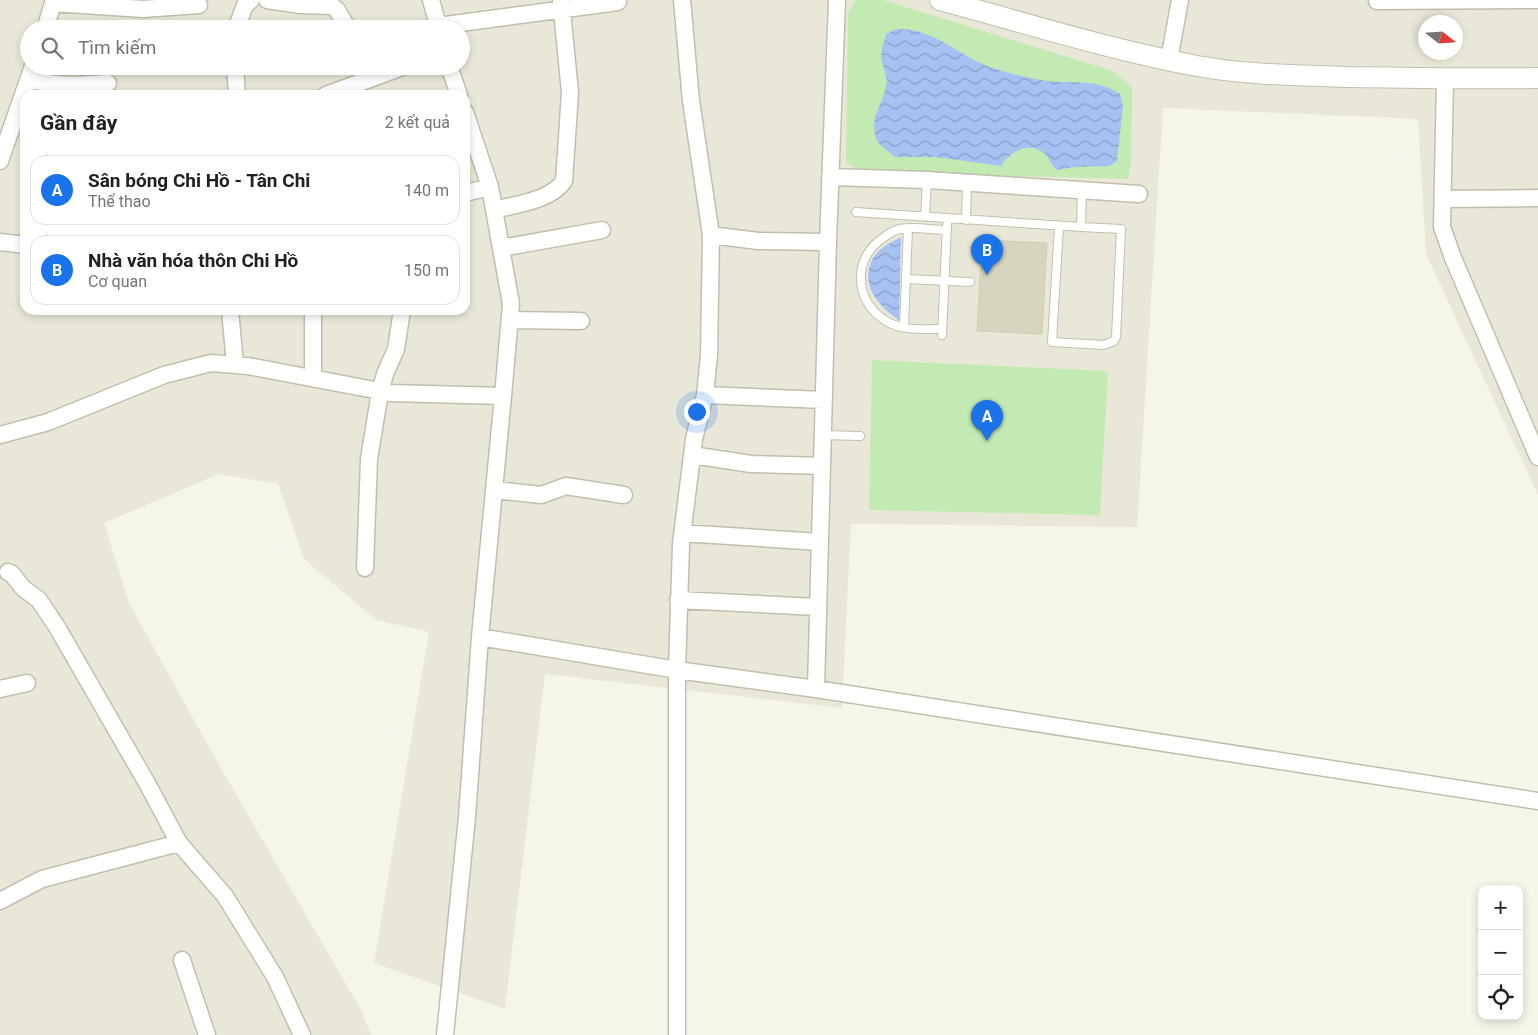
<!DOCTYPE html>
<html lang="vi">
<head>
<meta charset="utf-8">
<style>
	body { margin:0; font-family:Roboto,sans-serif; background:#f2f2f2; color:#202124 }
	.controls { position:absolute; right:15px; bottom:15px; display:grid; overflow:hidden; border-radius:10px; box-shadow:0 2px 8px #0003 }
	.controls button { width:45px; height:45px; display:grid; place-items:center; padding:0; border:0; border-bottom:1px solid #e0e0e0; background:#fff; color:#202124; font:25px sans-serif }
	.compass { position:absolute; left:1418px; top:15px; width:45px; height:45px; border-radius:50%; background:#fff; box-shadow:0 2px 8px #0003; rotate:107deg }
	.you { position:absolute; left:696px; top:411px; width:18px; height:18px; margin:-12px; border:4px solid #fff; border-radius:50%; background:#1a73e8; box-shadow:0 0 0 8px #1a73e833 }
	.badge { display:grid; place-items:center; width:32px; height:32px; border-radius:50%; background:#1a73e8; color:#fff; font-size:16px; font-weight:700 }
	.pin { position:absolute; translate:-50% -41px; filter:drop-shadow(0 1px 2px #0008) }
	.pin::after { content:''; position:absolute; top:26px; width:18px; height:15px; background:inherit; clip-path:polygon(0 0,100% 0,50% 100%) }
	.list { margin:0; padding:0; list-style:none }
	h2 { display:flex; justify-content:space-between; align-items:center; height:65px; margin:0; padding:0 20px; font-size:21px }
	h2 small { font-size:16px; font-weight:400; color:#757577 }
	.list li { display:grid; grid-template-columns:32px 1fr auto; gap:15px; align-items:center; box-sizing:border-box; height:70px; margin:0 10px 10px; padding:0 10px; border:1px solid #e0e0e0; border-radius:15px }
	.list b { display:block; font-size:19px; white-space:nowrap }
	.list p { margin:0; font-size:16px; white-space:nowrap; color:#757577 }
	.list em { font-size:16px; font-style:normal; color:#757577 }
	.icon { flex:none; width:28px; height:28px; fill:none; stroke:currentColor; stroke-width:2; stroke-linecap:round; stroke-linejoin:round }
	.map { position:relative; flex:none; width:1538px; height:1035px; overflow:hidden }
	.search { position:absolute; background:#fff; box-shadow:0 2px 8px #0003; left:20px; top:20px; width:450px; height:55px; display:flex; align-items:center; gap:12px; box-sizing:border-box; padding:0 18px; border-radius:28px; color:#757577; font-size:19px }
	.panel { position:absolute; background:#fff; box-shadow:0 2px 8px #0003; left:20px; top:90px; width:450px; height:225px; border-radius:15px }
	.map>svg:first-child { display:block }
	.residential { fill:#e9e8d8; fill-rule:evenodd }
	.green { fill:#c4eab3 }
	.water { fill:url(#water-waves) }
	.building { fill:#d7d4bf; stroke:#d2cdb2 }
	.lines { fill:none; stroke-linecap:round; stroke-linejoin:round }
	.service-casing { stroke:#c1bfac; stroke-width:10 }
	.minor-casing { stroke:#c1bfac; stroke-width:19 }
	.tertiary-casing { stroke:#c1bfac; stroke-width:22 }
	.service { stroke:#fff; stroke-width:8 }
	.minor { stroke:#fff; stroke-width:16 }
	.tertiary { stroke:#fff; stroke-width:20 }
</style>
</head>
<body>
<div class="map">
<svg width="1538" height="1035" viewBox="0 0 1538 1035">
	<defs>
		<pattern id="water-waves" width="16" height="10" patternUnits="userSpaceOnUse" patternTransform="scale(1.25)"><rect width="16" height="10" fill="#a6c1f2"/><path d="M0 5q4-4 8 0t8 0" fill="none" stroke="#899fc5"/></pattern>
	</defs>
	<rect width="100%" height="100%" fill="#f5f5ea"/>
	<path class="residential" d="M 0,0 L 1538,0 L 1538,495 L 1426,254 L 1418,119 L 1163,108 L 1137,527 L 851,524 L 842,708 L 545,674 L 505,1009 L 374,963 L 429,632 L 376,620 L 304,559 L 278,484 L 219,474 L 104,523 L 129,603 L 218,763 L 361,1010 L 371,1035 L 0,1035 ZM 1426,22 L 1456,22 L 1456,52 L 1426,52 ZM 29,29 L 461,29 L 461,66 L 29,66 ZM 25,95 L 465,95 L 465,310 L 25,310 Z"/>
	<path class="green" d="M 856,0 L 883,0 L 1113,71 L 1132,87 L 1131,164 L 1128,179 L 860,172 L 846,162 L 848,12 Z
		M 872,360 L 1108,371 L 1100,515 L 869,510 Z"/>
	<path class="water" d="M 896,29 C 928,28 950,47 976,61 C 987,67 1001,70 1013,74 C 1023,77 1035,79 1046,81 C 1073,84 1096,78 1120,94 L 1123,106 L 1117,161 L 1110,166 L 1076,167 L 1056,170 C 1052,165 1049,158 1045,154 C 1030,140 1009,152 1001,166 L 936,157 L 895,157 L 879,144 L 875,136 L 874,126 L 875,117 L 884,95 L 887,81 L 881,58 L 882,48 L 886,34 Z
		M 901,237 L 899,320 C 878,306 859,284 873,258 C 879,248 892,242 901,237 Z"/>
	<path class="building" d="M 982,240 L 1047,243 L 1042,334 L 977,331 Z"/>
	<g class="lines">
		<g class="service-casing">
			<path id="service" d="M 856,212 L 1081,227 L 1082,191
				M 925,217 L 927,180
				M 966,220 L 967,183
				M 1059,226 L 1052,342 L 1104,345 L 1114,341 L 1116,337 L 1121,229 L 1081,227
				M 906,279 L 970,282
				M 904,327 L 908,229
				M 942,329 C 924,329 902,331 886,321 C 854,302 852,258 883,238 C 888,234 894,230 900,229 C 914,226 932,230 947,230
				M 942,335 L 947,225
				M 823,435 L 860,436"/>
		</g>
		<g class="minor-casing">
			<path id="minor" d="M 267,0 L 301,5 L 332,6 L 337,10 L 348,29
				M 431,0 L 439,29
				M 1377,1 L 1538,0
				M 53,3 L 143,9 L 199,5
				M 438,26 L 618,2
				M 45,29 L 54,0
				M 236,29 L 245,5 L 251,0
				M 1169,60 L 1180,0
				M 235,66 L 237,95
				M 449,66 L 459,95
				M 29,79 C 55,87 82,85 108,83
				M 1445,79 L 1442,227 L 1453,258 L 1538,457
				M 326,95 L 405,66
				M 465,112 L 490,187 L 511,304 L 503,396
				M 0,161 L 33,66
				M 830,177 L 927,180 L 1139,194
				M 465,193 L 490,187
				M 1443,199 L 1538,198
				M 494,210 C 517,204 550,201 564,181 L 570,93 L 561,0
				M 711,235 L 758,241 L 828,242
				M 0,242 L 25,245
				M 501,248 L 602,230
				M 230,310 L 235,364
				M 511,320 L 581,321
				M 313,378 L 313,310
				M 705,395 L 824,400
				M 0,435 L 48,422 L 164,375 L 211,363 L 248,366 L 390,393 L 503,396 L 480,637
				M 692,455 L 751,464 L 822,466
				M 495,490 L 541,495 L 566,486 L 624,495
				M 682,533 L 820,542
				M 365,568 L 369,459 L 380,392 L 385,374 L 396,349 L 402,310
				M 8,572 L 12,574 L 23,588 L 39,600 L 57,627 L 148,785 L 179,843 L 225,896 L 275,977 L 302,1035
				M 678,600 L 818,607
				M 0,689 L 27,683
				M 816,689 L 828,242 L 837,0
				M 0,901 L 42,879 L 179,843
				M 182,960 L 207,1035
				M 445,1035 L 467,817 L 480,637 L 677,670 L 681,544 L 694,439 L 705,395 L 709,355 L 711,235 L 691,101 L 682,0
				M 677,1035 L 677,670 L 816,689 L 1538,801"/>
		</g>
		<g class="tertiary-casing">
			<path id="tertiary" d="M 940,0 C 1026,23 1111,50 1197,66 C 1246,75 1296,75 1345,77 C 1409,78 1473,79 1538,78"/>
		</g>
		<use href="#service" class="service"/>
		<use href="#minor" class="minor"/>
		<use href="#tertiary" class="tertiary"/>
	</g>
</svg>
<div class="controls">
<button>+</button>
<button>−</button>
<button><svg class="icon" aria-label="locate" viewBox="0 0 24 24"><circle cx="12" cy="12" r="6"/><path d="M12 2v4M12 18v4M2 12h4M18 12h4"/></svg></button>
</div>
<svg class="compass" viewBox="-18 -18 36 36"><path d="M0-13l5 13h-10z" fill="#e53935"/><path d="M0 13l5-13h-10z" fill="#757577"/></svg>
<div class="you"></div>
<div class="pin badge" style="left:987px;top:441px">A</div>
<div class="pin badge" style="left:987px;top:275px">B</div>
<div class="search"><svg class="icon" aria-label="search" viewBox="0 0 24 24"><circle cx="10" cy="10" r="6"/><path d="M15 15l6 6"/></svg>Tìm kiếm</div>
<section class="panel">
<h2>Gần đây<small>2 kết quả</small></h2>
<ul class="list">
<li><span class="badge">A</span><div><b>Sân bóng Chi Hồ - Tân Chi</b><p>Thể thao</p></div><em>140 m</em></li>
<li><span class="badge">B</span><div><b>Nhà văn hóa thôn Chi Hồ</b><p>Cơ quan</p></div><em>150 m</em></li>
</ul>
</section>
</div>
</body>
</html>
